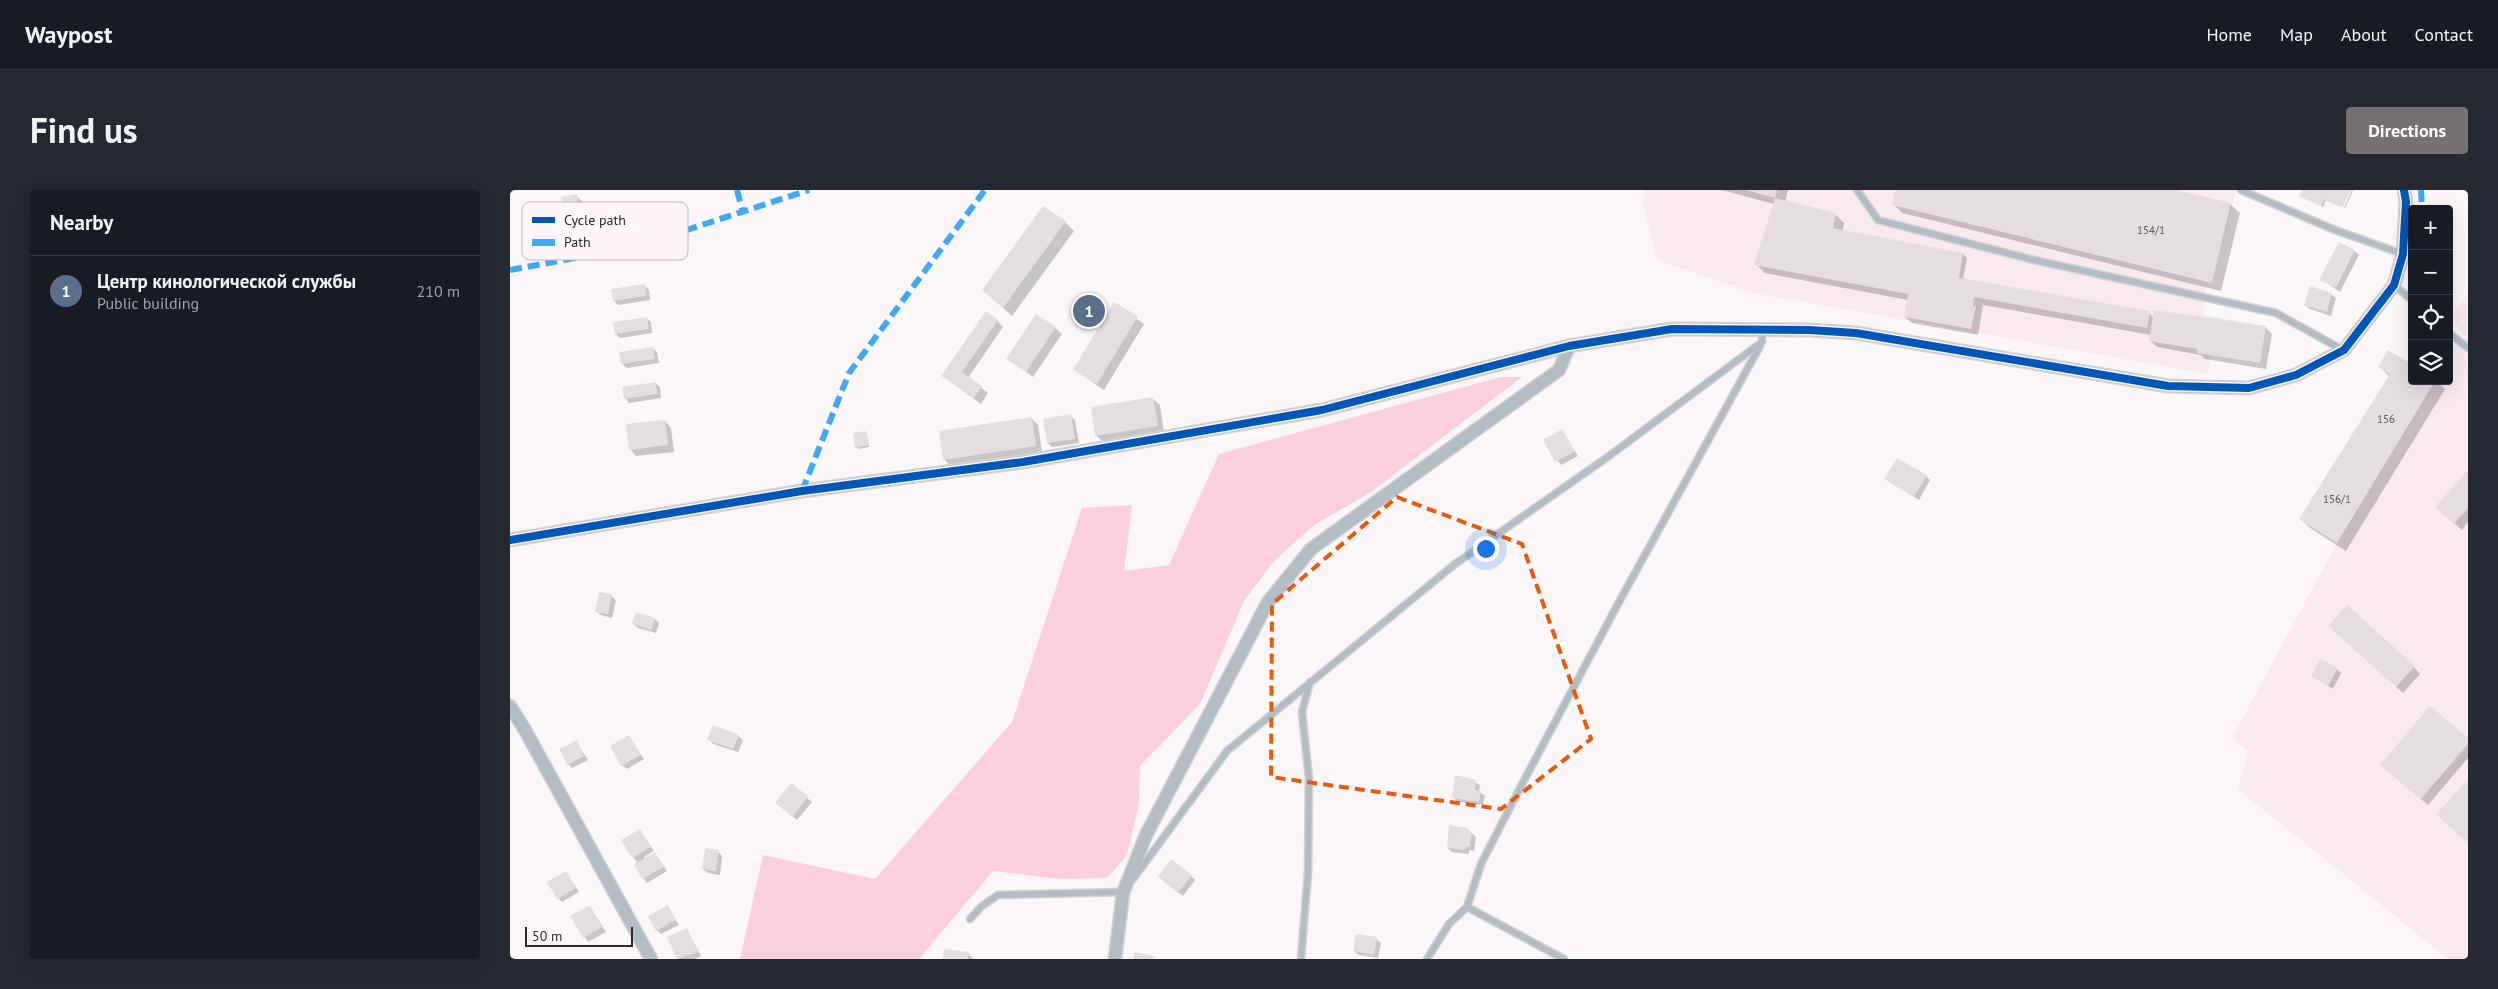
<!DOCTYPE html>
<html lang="en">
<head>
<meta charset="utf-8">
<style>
	body { margin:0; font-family:"PT Sans",sans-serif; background:#242831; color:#f1f3f6 }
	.controls { position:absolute; right:15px; top:15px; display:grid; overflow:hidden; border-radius:5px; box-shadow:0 5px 20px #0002 }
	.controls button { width:45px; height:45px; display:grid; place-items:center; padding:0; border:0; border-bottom:1px solid #363941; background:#171b24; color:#f1f3f6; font:25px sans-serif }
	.scale { position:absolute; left:15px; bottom:12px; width:108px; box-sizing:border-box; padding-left:5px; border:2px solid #2f272a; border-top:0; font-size:14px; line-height:18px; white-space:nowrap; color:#2f272a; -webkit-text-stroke:4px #fdf5f7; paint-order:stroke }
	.you { position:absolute; left:975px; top:358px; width:18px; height:18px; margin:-12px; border:4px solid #fff; border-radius:50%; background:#1a73e8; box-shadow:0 0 0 8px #1a73e833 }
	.badge { display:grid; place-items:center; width:32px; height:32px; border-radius:50%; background:#767072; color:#fff; font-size:16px; font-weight:700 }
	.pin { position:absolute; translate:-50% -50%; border:2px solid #fff; box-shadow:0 1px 5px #0006 }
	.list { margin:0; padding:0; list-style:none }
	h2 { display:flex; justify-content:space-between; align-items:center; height:65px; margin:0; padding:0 20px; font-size:21px }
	h2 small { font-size:16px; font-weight:400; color:#9ea1a6 }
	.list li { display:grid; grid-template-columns:32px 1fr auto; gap:15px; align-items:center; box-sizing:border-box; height:70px; padding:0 20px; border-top:1px solid #363941 }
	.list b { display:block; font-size:19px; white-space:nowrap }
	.list p { margin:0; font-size:16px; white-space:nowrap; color:#9ea1a6 }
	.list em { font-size:16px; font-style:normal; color:#9ea1a6 }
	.icon { flex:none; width:28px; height:28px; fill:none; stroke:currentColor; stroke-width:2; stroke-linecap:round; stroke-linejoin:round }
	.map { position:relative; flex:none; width:1958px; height:769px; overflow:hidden; border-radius:5px }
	header { display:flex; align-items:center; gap:30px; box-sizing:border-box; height:70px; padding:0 25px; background:#171b24; border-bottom:1px solid #363941 }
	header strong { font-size:24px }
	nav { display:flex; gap:28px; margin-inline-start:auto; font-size:18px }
	.intro { display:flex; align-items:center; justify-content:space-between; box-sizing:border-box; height:120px; padding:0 30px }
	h1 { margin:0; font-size:35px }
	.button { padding:12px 22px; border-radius:5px; background:#767072; color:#fff; font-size:18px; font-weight:700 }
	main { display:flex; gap:30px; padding:0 30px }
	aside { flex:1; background:#171b24; border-radius:5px; box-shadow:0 5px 20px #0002 }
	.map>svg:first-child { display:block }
	.built { fill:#f9eaee }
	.forest { fill:#fbcfdd }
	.shadow { fill:#0003 }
	.building { fill:#e4dee0 }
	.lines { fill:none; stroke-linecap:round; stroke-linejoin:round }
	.lane-casing { stroke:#d5d2d3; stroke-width:9 }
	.street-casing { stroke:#d5d2d3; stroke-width:15 }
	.lane { stroke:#b3bdc4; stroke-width:6 }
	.street { stroke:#b3bdc4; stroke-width:12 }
	.quiet { stroke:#3fa9f5; stroke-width:6; stroke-dasharray:12 6; stroke-linecap:butt }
	.cycleway-casing { stroke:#fdf5f7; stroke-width:11 }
	.cycleway { stroke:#0057b8; stroke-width:8 }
	.marked { fill:none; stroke:#e8590c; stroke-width:4; stroke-dasharray:10 6; stroke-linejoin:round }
	.labels { text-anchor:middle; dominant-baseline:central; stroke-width:4; stroke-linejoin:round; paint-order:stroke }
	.number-label { font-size:11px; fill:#5e575a }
	.key { fill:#fdf5f7; stroke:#bfb7ba; stroke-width:1 }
	.key-label { font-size:14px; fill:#2f272a }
</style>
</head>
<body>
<header>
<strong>Waypost</strong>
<nav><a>Home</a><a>Map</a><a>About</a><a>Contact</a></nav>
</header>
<div class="intro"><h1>Find us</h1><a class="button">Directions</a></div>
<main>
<aside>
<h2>Nearby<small></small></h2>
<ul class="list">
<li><span class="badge" style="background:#5c6f8a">1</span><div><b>Центр кинологической службы</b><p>Public building</p></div><em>210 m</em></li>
</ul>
</aside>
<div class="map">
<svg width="1958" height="769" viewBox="0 0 1958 769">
	<rect width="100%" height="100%" fill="#fbf7f8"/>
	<path class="built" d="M 1135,0 L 1726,0 L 1702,93 L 1698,92 L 1693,125 L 1756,136 L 1750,173 L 1701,165 L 1698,184 L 1242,103 L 1147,70 L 1132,11 Z
		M 1958,104 L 1958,769 L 1938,769 L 1728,599 L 1738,562 L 1722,548 L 1827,353 L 1864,289 L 1925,191 L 1939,191 L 1939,168 L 1953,146 L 1942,125 Z"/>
	<path class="forest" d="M 991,187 L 1012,187 L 861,302 L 803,336 L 763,372 L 734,411 L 690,514 L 630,576 L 629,613 L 617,665 L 597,688 L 549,689 L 483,681 L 409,769 L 230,769 L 253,665 L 365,689 L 502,532 L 572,318 L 622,315 L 614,381 L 659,375 L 709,264 Z"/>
	<path class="shadow" d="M 1212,0 L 1278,0 L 1275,12 L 1325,24 L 1334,33 L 1333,41 L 1453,64 L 1457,68 L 1453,89 L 1639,123 L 1644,128 L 1755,137 L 1762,144 L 1756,179 L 1695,169 L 1691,165 L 1647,157 L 1640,150 L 1641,145 L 1473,115 L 1468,145 L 1402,133 L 1395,127 L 1398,110 L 1255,83 L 1246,74 L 1264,14 Z
		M 1386,0 L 1660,0 L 1721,15 L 1730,23 L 1711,101 L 1392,23 L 1383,14 Z
		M 1793,0 L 1840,0 L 1832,17 L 1816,10 L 1813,17 L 1792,7 Z
		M 1842,0 L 1843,1 L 1835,18 L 1834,18 Z
		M 66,6 L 71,10 L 78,56 L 64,58 L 59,54 Z
		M 555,32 L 564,41 L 502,126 L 473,100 Z
		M 1844,61 L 1849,65 L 1830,102 L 1811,89 Z
		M 134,95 L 139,100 L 140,110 L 108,115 L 104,111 Z
		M 1821,104 L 1826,108 L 1821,126 L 1800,119 L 1795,115 Z
		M 604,113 L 634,134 L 594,200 L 564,179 Z
		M 136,128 L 141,132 L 142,143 L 110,148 L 106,144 Z
		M 487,131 L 493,137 L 458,188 L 478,203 L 471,214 L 433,186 Z
		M 545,138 L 552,144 L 523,187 L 498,168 Z
		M 143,158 L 147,162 L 149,173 L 117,178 L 112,174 Z
		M 1870,177 L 1902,191 L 1927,191 L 1935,199 L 1836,361 L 1800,338 L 1791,329 L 1880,187 Z
		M 145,193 L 150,197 L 151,208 L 119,213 L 115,208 Z
		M 643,209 L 650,215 L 654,242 L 593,252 L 586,245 Z
		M 560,226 L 565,230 L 569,253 L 542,257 L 538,253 Z
		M 521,228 L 528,235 L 532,262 L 440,276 L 434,269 Z
		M 155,231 L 161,238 L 164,262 L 126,266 L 120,259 Z
		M 1052,240 L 1068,266 L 1051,275 L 1034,250 Z
		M 356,242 L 359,257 L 348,259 L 346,257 Z
		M 1958,282 L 1958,332 L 1952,340 L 1934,324 Z
		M 1416,286 L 1420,290 L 1409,310 L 1376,289 Z
		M 101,406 L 106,410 L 102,428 L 91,425 L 86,421 Z
		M 145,429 L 149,433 L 146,443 L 128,438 L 124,434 Z
		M 1827,443 L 1904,477 L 1910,484 L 1893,503 Z
		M 1827,479 L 1831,483 L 1823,499 L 1802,486 Z
		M 228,546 L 233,550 L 228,562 L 203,554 L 199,549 Z
		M 119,547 L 134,569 L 117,579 L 112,575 Z
		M 1958,549 L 1958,568 L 1918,615 L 1878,581 Z
		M 66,552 L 78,570 L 62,578 L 58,574 Z
		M 946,586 L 957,588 L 970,595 L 969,601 L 975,606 L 973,615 L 948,612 L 944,608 Z
		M 281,595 L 302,612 L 287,630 L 271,617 Z
		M 957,639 L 966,647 L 964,661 L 959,660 L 959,664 L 942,662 L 938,658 Z
		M 130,641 L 144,661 L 134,667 L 135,669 L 145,664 L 157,681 L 137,693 L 125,675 L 128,673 L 123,667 Z
		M 208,661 L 212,666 L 210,685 L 198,683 L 193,679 Z
		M 56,682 L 69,702 L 52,712 L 48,708 Z
		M 681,686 L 685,690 L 673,706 L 653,691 Z
		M 80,717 L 96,742 L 78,752 L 62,727 Z
		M 157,717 L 169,735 L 151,744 L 147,740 Z
		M 177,740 L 191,766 L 185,769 L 168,769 L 159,748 Z
		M 866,749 L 871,753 L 868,768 L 849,765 L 844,761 Z
		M 459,764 L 463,769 L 434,769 Z"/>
	<path class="building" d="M 1236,0 L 1267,0 L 1265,8 Z
		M 1385,0 L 1666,0 L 1721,13 L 1702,93 L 1382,15 Z
		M 1792,0 L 1841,0 L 1833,17 L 1815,9 L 1811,16 L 1789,6 Z
		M 67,4 L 74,52 L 58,55 L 51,7 Z
		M 1265,8 L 1326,23 L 1323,38 L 1453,63 L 1449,88 L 1640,121 L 1637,138 L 1464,107 L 1463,116 L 1466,116 L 1461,139 L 1394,127 L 1398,104 L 1244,75 Z
		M 533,16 L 556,31 L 493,118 L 472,100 Z
		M 1829,52 L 1845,60 L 1826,98 L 1809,90 Z
		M 135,94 L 136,106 L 103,111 L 101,99 Z
		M 1800,96 L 1822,103 L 1817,122 L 1794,115 Z
		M 604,112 L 628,126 L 587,194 L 563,180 Z
		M 1644,120 L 1756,136 L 1750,173 L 1687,163 L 1687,159 L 1639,151 Z
		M 476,121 L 488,130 L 452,182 L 472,196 L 464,208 L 431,186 Z
		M 526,124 L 546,137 L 516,182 L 496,169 Z
		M 137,127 L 139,139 L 105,144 L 103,132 Z
		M 143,157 L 145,169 L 111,174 L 109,162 Z
		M 1878,160 L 1902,174 L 1902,191 L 1925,191 L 1827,353 L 1789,329 L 1880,184 L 1868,177 Z
		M 146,192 L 147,204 L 114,209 L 112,197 Z
		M 643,207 L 648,236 L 585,246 L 581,217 Z
		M 561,224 L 565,249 L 537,253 L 533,229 Z
		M 522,227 L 526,256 L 433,270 L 429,241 Z
		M 155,230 L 158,255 L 119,260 L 116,234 Z
		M 1052,239 L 1065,261 L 1045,272 L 1033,250 Z
		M 356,241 L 358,255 L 345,258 L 343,243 Z
		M 1387,268 L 1417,285 L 1404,307 L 1374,289 Z
		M 1958,280 L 1958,318 L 1944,334 L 1925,317 Z
		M 89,402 L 102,404 L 98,424 L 85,422 Z
		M 1837,415 L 1905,476 L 1886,497 L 1818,436 Z
		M 126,422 L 145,428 L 142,440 L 122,434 Z
		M 1810,469 L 1828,478 L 1818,496 L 1801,486 Z
		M 1920,516 L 1958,548 L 1958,554 L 1911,609 L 1870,575 Z
		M 203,535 L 229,545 L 223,559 L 197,550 Z
		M 119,545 L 131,565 L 111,576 L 100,556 Z
		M 67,550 L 74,566 L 57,575 L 49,559 Z
		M 945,585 L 966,590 L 965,600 L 971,600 L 969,612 L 942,608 Z
		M 1958,590 L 1958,654 L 1926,624 Z
		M 281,593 L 298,606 L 283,627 L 265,613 Z
		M 939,635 L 958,638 L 958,641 L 962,642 L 960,657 L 956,657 L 955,660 L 937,658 Z
		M 130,639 L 141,657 L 122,668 L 111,650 Z
		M 195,658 L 209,660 L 206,681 L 192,679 Z
		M 145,662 L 154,677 L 132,689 L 124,674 Z
		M 661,669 L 682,685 L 668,703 L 648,687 Z
		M 56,681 L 66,698 L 47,709 L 37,692 Z
		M 80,715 L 92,737 L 73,748 L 60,726 Z
		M 158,715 L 166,730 L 146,741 L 138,726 Z
		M 177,738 L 188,762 L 167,769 L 157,747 Z
		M 846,744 L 867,747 L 864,765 L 843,761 Z
		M 434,759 L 459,762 L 458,769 L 433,769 Z
		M 625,762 L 644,766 L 643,769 L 623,769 Z"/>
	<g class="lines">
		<g class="lane-casing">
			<path id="lane" d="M 1347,0 L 1368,30 L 1524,70 L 1766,123 L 1833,160
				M 1731,0 L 1825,40 L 1893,64
				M 1884,95 L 1902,110
				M 1939,143 L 1958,158
				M 623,689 L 717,561 L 945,374 L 1099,266 L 1252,152 L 1252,139
				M 957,717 L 971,674 L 1010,598 L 1109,412 L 1250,156
				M 460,729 L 472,716 L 488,705 L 614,702
				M 791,769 L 798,682 L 799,588 L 792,522 L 800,492
				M 917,769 L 939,734 L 957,717 L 1054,769"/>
		</g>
		<g class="street-casing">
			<path id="street" d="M 0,350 L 292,301 L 513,272 L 812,220 L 1059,156 L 1162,139 L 1299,140 L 1346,143 L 1658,196 L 1739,198 L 1786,185 L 1834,160 L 1884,95 L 1893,64 L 1896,12 L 1894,0
				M 0,516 L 15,540 L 141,769
				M 605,769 L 613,703 L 636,645 L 758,412 L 801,359 L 1049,180 L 1059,156"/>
		</g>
		<use href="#lane" class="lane"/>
		<use href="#street" class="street"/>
		<path class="quiet" d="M 227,0 L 233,23
			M 1911,0 L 1912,19
			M 0,80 L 70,67 L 155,47 L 299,0
			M 292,301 L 339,183 L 475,0"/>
		<g class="cycleway-casing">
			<path id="cycleway" d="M 0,350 L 292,301 L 513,272 L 812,220 L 1059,156 L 1162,139 L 1299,140 L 1346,143 L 1658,196 L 1739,198 L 1786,185 L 1834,160 L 1884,95 L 1893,64 L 1896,12 L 1894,0"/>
		</g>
		<use href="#cycleway" class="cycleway"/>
	</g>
	<path class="marked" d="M 887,307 L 1012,354 L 1081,549 L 991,619 L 761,587 L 762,414 Z"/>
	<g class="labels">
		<g class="number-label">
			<text x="1641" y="40">154/1</text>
			<text x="1876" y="229">156</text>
			<text x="1827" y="309">156/1</text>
		</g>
	</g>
	<rect x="12" y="12" width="166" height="58" rx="8" class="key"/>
	<rect x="22" y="27" width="23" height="6" fill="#0057b8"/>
	<rect x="22" y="49" width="23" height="7" fill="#3fa9f5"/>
	<g class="key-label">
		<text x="54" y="35">Cycle path</text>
		<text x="54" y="57">Path</text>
	</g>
</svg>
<div class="controls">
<button>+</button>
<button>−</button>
<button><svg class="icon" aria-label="locate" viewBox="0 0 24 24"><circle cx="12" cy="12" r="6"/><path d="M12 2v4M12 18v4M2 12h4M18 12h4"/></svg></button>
<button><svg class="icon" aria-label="layers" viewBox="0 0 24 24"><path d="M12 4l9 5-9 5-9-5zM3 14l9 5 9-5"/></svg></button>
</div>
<div class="scale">50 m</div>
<div class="you"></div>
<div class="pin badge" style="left:579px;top:121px;background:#5c6f8a">1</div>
</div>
</main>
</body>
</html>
